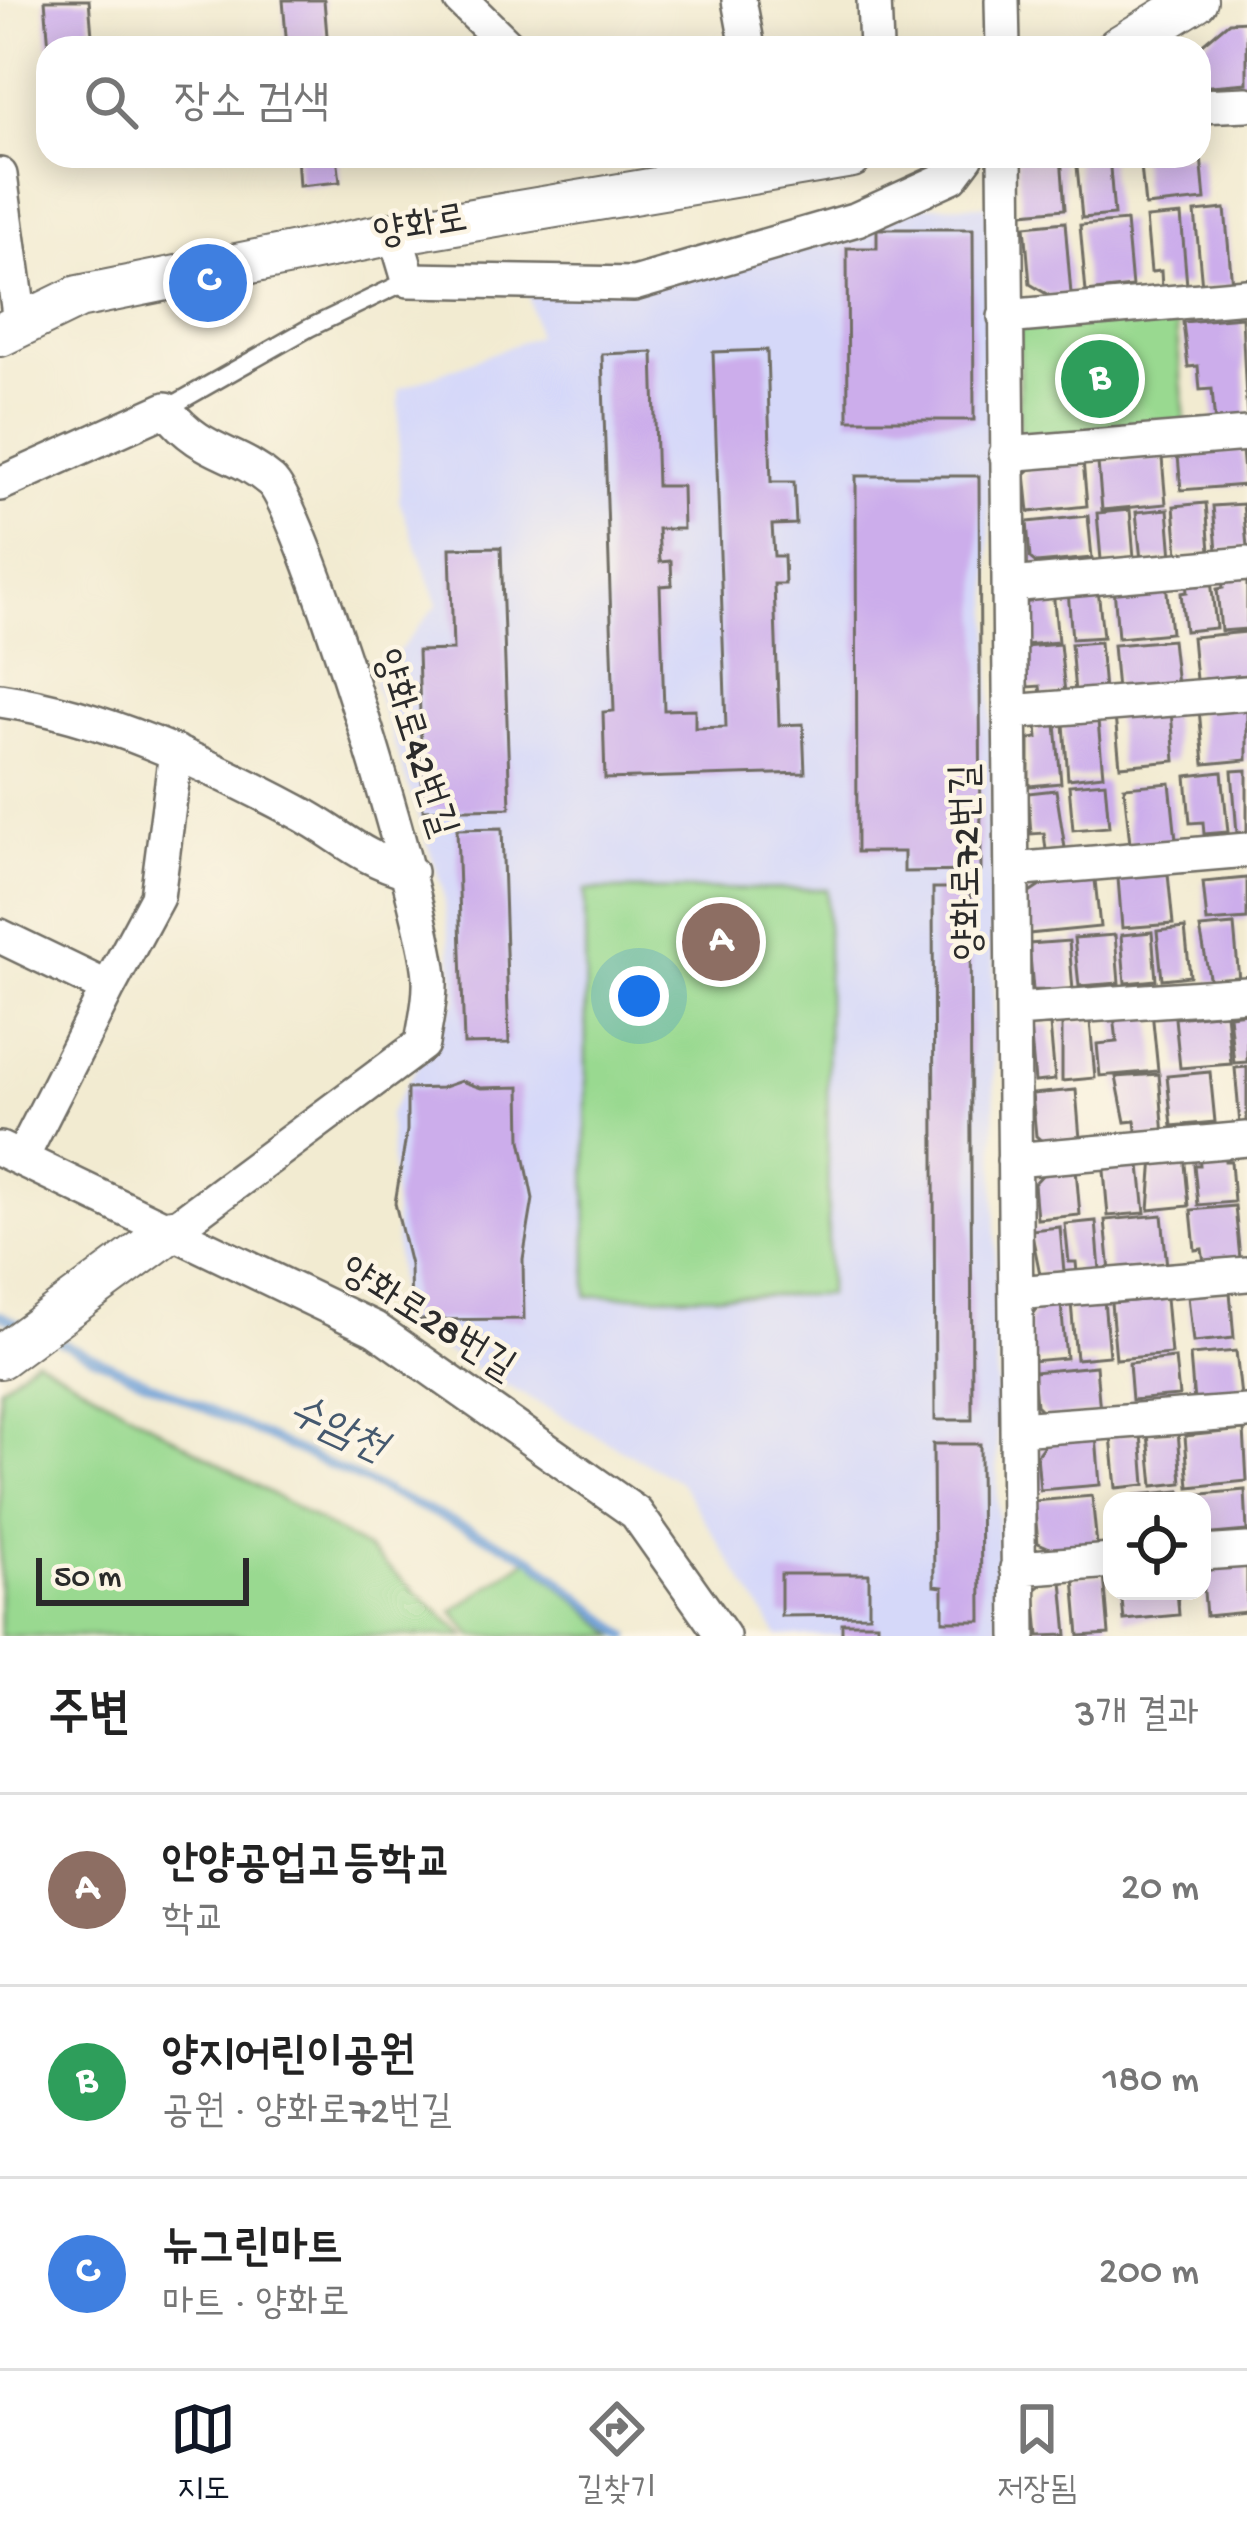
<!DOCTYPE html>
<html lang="ko">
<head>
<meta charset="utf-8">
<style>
	body { margin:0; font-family:"Gochi Hand","Poor Story",sans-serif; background:#f2f2f2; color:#222 }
	.controls { position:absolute; right:36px; bottom:36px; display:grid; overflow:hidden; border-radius:24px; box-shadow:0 6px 30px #0003 }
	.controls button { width:108px; height:108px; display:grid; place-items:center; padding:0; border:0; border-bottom:3px solid #e0e0e0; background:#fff; color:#222; font:60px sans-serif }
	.scale { position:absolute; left:36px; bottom:30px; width:213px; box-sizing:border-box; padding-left:12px; border:6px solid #2b2b2b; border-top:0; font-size:33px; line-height:42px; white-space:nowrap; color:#2b2b2b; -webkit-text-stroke:9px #fcf5e5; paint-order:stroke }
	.you { position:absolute; left:639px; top:996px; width:42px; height:42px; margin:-30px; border:9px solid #fff; border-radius:50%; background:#1a73e8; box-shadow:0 0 0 18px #1a73e833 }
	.badge { display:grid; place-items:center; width:78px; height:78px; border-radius:50%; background:#111827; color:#fff; font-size:39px; font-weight:700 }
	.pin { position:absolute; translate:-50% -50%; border:6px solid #fff; box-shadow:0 3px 12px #0006 }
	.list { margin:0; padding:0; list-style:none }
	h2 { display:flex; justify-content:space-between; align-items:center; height:156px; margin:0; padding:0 48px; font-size:51px }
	h2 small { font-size:39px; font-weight:400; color:#767676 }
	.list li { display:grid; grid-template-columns:78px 1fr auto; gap:36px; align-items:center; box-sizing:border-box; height:192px; padding:0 48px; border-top:3px solid #e0e0e0 }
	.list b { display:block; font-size:45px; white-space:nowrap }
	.list p { margin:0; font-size:39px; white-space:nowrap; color:#767676 }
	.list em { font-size:39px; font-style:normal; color:#767676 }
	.icon { flex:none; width:66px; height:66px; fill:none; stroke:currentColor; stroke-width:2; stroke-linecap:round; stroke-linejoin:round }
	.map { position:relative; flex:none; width:1247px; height:1636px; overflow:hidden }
	.search { position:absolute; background:#fff; box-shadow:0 6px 30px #0003; left:36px; right:36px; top:36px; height:132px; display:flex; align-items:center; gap:30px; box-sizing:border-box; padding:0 42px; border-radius:36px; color:#767676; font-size:45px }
	.sheet { height:732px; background:#fff }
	nav { display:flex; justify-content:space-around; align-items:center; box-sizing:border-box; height:168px; border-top:3px solid #e0e0e0; background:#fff; font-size:33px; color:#767676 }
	nav a { display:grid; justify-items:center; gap:6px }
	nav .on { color:#111827 }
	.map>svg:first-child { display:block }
	.built { fill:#d5d8f9 }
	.green { fill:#99d990; stroke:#62825e; stroke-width:3 }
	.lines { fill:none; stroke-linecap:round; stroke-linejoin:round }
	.stream { stroke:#6b9dd6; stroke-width:9 }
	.building { fill:#ccadeb }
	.service-casing { stroke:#716e65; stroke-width:21 }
	.minor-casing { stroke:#716e65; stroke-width:38 }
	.tertiary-casing { stroke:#716e65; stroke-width:46 }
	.service { stroke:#fff; stroke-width:16 }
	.minor { stroke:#fff; stroke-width:33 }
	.tertiary { stroke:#fff; stroke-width:42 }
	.labels { text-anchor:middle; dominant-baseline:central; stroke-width:9; stroke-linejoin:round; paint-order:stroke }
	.street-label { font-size:39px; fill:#2b2b2b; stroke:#fcf5e5 }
	.water-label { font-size:42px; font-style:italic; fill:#45596f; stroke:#fcf5e5 }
</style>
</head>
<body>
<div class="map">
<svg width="1247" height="1636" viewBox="0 0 1247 1636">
	<rect width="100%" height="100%" fill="#fcf5e5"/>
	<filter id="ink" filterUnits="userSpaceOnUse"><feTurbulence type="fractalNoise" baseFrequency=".00833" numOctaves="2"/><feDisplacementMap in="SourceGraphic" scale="24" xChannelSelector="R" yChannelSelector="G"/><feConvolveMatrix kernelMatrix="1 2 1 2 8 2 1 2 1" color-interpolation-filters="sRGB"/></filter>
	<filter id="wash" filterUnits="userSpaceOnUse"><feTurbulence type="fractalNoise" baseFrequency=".004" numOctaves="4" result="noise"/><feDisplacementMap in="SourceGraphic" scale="48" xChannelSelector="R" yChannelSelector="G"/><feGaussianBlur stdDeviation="2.7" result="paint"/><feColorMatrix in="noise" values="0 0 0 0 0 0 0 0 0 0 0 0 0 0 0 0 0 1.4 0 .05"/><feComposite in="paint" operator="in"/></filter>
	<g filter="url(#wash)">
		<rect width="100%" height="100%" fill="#f2ebd1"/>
		<path class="built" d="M 987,205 L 999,1636 L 778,1636 L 680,1482 L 400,1326 L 389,1114 L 457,999 L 442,886 L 373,682 L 438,604 L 399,501 L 399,389 L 537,336 L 528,292 L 919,206 Z"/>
		<path class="green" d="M 1175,312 L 1186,433 L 1019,448 L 1019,326 Z
			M 827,889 L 828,1295 L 587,1296 L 585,890 Z
			M 36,1358 L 367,1549 L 466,1636 L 0,1636 L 0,1387 Z
			M 528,1559 L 617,1636 L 473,1636 L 453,1611 Z"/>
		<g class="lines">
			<path class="stream" d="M 0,1315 L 22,1325
				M 49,1337 L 532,1558 L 627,1636"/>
		</g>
		<g id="blocks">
			<path class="building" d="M 45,0 L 89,0 L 93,48 L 49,48 Z
				M 283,0 L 324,0 L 328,48 L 287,48 Z
				M 1247,21 L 1247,83 L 1199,87 L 1199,47 L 1229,22 Z
				M 297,156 L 337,156 L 340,182 L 299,186 Z
				M 1061,156 L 1065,209 L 1022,213 L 1017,158 Z
				M 1076,156 L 1109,156 L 1114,215 L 1082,218 Z
				M 1140,156 L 1201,156 L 1205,200 L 1145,206 Z
				M 1225,209 L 1232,285 L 1202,287 L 1195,212 Z
				M 1181,215 L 1187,285 L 1162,288 L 1161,271 L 1151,272 L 1146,218 Z
				M 1126,221 L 1132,287 L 1086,292 L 1080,225 Z
				M 1065,222 L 1071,294 L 1050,296 L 1030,284 L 1025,226 Z
				M 877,229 L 973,229 L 974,420 L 848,420 L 847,248 L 877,248 Z
				M 1242,317 L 1247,422 L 1215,425 L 1212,389 L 1200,390 L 1198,366 L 1188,367 L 1183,322 Z
				M 767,350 L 771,482 L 794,482 L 796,524 L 772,525 L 774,556 L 784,556 L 785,584 L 774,584 L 779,725 L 803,724 L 805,773 L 605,779 L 603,712 L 614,711 L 602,354 L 653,352 L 657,486 L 682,486 L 683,529 L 658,529 L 660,562 L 671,561 L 672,585 L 660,586 L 664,710 L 695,709 L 695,728 L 726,727 L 713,352 Z
				M 1242,450 L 1245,485 L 1181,490 L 1178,456 Z
				M 1162,458 L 1166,504 L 1102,510 L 1098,463 Z
				M 1083,460 L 1087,506 L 1029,512 L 1025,474 L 1037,463 Z
				M 856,476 L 979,476 L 981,871 L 904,872 L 904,852 L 857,852 Z
				M 1206,503 L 1210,551 L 1178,554 L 1174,506 Z
				M 1243,504 L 1247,547 L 1217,550 L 1213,506 Z
				M 1168,509 L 1172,558 L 1141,560 L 1136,512 Z
				M 1130,510 L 1134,558 L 1101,560 L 1097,513 Z
				M 1088,516 L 1092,558 L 1036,563 L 1030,558 L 1027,522 Z
				M 501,547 L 510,808 L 423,810 L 418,651 L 453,650 L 450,548 Z
				M 1247,576 L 1247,629 L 1221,631 L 1217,589 L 1223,588 L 1222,578 Z
				M 1211,579 L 1216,628 L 1185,631 L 1181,593 L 1187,592 L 1186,582 Z
				M 1166,582 L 1171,633 L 1118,638 L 1114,587 Z
				M 1098,589 L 1103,637 L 1072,639 L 1068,591 Z
				M 1053,590 L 1058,642 L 1024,645 L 1021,603 L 1030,602 L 1030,592 Z
				M 1247,632 L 1247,675 L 1196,680 L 1192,637 Z
				M 1172,640 L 1177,685 L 1117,690 L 1113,645 Z
				M 1100,642 L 1104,691 L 1075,693 L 1071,644 Z
				M 1060,644 L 1065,693 L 1041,695 L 1040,686 L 1028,687 L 1024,647 Z
				M 1247,705 L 1247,760 L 1204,764 L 1199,709 Z
				M 1171,711 L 1175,761 L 1120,766 L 1115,716 Z
				M 1098,721 L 1103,775 L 1068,779 L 1064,724 Z
				M 1056,724 L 1061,783 L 1029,786 L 1029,739 L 1038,738 L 1037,726 Z
				M 1247,770 L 1247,832 L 1237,833 L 1232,771 Z
				M 1222,772 L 1228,832 L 1204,834 L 1203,822 L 1190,823 L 1186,776 Z
				M 1105,782 L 1109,827 L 1073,830 L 1069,785 Z
				M 1170,783 L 1176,840 L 1130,844 L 1124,787 Z
				M 1056,790 L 1065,848 L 1046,850 L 1044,833 L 1031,834 L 1028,793 Z
				M 502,828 L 509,1043 L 464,1044 L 457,829 Z
				M 1168,874 L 1173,924 L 1122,928 L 1118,878 Z
				M 1247,878 L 1247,919 L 1207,922 L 1203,882 Z
				M 1095,880 L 1100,927 L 1028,934 L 1025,896 L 1043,884 Z
				M 933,888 L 970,888 L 972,1420 L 935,1420 Z
				M 1234,925 L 1239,980 L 1210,982 L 1200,928 Z
				M 1185,928 L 1190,976 L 1162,979 L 1157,931 Z
				M 1152,932 L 1156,980 L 1125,983 L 1121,935 Z
				M 1115,935 L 1119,983 L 1079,986 L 1074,938 Z
				M 1069,941 L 1073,991 L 1033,990 L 1029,944 Z
				M 1152,1011 L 1158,1071 L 1100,1076 L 1097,1044 L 1117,1042 L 1114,1015 Z
				M 1226,1013 L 1231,1064 L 1180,1068 L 1175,1018 Z
				M 1247,1013 L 1247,1062 L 1234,1063 L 1229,1015 Z
				M 1090,1021 L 1095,1078 L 1062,1081 L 1062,1023 Z
				M 1050,1025 L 1055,1080 L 1035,1082 L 1030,1026 Z
				M 1247,1067 L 1247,1124 L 1240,1125 L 1235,1068 Z
				M 1210,1072 L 1215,1122 L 1172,1126 L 1167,1076 Z
				M 1159,1074 L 1164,1136 L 1137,1139 L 1135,1121 L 1125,1122 L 1116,1077 Z
				M 461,1081 L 481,1088 L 520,1087 L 521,1140 L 533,1199 L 523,1259 L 524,1319 L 411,1320 L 410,1265 L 395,1203 L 407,1131 L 407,1089 L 441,1088 Z
				M 1076,1090 L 1080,1139 L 1044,1143 L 1036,1136 L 1032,1094 Z
				M 1224,1152 L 1225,1161 L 1231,1161 L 1234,1202 L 1198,1205 L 1194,1165 L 1200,1165 L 1199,1155 Z
				M 1184,1154 L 1189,1206 L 1149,1210 L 1153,1157 Z
				M 1139,1156 L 1145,1213 L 1108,1216 L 1103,1159 Z
				M 1076,1169 L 1080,1215 L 1037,1219 L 1034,1184 L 1045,1172 Z
				M 1235,1206 L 1240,1259 L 1204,1262 L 1202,1249 L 1195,1250 L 1191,1210 Z
				M 1162,1215 L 1167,1267 L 1110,1272 L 1105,1220 Z
				M 1096,1221 L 1100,1271 L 1077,1273 L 1076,1262 L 1069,1262 L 1065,1224 Z
				M 1060,1227 L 1064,1272 L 1040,1274 L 1031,1230 Z
				M 1230,1292 L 1234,1338 L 1193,1342 L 1188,1296 Z
				M 1166,1298 L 1171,1354 L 1116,1359 L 1111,1303 Z
				M 1104,1300 L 1109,1356 L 1076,1359 L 1071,1303 Z
				M 1061,1304 L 1066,1358 L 1032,1361 L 1028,1322 L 1039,1306 Z
				M 1236,1351 L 1241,1397 L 1194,1402 L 1190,1355 Z
				M 1175,1358 L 1179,1396 L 1132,1400 L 1129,1363 Z
				M 1096,1366 L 1100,1412 L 1048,1417 L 1036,1405 L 1033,1372 Z
				M 1244,1430 L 1247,1481 L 1189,1487 L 1185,1436 Z
				M 1178,1431 L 1182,1483 L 1153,1486 L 1148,1434 Z
				M 1141,1434 L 1145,1485 L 1116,1488 L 1111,1436 Z
				M 1096,1436 L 1100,1485 L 1040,1490 L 1037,1455 L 1048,1440 Z
				M 933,1444 L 980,1444 L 981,1621 L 943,1621 L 943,1587 L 934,1586 Z
				M 1245,1490 L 1247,1531 L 1202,1535 L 1202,1501 L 1192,1501 L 1192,1495 Z
				M 1180,1491 L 1181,1501 L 1135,1501 L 1135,1495 Z
				M 1092,1496 L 1097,1546 L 1052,1549 L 1038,1543 L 1034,1501 Z
				M 1247,1563 L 1247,1612 L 1206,1616 L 1202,1567 Z
				M 781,1574 L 869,1574 L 869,1615 L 781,1616 Z
				M 1104,1575 L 1109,1634 L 1079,1636 L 1074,1578 Z
				M 1062,1581 L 1067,1635 L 1039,1636 L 1035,1590 L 1044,1583 Z
				M 1121,1591 L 1177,1591 L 1179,1615 L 1124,1620 Z
				M 842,1623 L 877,1623 L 877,1636 L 842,1636 Z"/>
		</g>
	</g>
	<g filter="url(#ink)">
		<use href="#blocks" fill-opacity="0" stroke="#716e65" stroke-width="3"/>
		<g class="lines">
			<g class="service-casing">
				<path id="service" d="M 166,409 L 309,328 L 409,280"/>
			</g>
			<g class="minor-casing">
				<path id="minor" d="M 461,0 L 510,48
					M 739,0 L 748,48
					M 874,0 L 876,48
					M 1002,0 L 1003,48
					M 1199,106 L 1247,104
					M 666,156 L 702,181
					M 1005,156 L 1019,1636
					M 0,175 L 20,322
					M 395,233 L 409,280 L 634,284 L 857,219 L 952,176 L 967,156
					M 1005,317 L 1247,296
					M 1006,454 L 1247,434
					M 0,484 L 166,409 C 203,456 234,449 271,481 C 304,510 430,923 430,980 C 431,1001 425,1023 422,1044 L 172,1230
					M 1010,585 L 1247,564
					M 0,700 C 103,715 205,763 296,811 C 342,835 355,856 410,872
					M 1010,712 L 1247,693
					M 1012,870 L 1247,850
					M 0,936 L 108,988 L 21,1159
					M 108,988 L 157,897 L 176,752
					M 1015,1010 L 1247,994
					M 0,1149 L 375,1329 L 636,1513 L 723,1636
					M 1014,1160 L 1247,1139
					M 1016,1293 L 1247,1274
					M 1017,1429 L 1247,1412
					M 1202,1553 L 1247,1550
					M 1017,1568 L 1112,1561"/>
			</g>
			<g class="tertiary-casing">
				<path id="tertiary" d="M 1118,48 L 1196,0
					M 0,335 L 78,297 L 395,233 L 852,156
					M 0,1357 L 172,1230"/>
			</g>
			<use href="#service" class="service"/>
			<use href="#minor" class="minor"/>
			<use href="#tertiary" class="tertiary"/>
		</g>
	</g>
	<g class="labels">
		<g class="street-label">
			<text transform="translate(421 229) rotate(-10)">양화로</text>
			<text transform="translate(412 744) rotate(72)">양화로42번길</text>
			<text transform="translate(970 862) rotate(-91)">양화로72번길</text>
			<text transform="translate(426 1321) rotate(32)">양화로28번길</text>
		</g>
		<g class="water-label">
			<text transform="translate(336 1432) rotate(25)">수암천</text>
		</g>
	</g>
</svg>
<div class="controls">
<button><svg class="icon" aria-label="locate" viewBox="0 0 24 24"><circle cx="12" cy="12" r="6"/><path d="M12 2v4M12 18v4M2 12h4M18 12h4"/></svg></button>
</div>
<div class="scale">50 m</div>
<div class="you"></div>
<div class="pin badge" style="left:721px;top:942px;background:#8d6e63">A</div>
<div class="pin badge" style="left:1100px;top:379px;background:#2e9e5b">B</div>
<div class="pin badge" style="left:208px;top:283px;background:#3f7fe0">C</div>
<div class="search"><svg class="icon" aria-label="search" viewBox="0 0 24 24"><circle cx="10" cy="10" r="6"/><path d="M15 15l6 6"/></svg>장소 검색</div>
</div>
<section class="sheet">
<h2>주변<small>3개 결과</small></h2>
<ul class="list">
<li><span class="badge" style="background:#8d6e63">A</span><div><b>안양공업고등학교</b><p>학교</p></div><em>20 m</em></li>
<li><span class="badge" style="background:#2e9e5b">B</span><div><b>양지어린이공원</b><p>공원 · 양화로72번길</p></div><em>180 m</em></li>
<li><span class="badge" style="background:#3f7fe0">C</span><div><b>뉴그린마트</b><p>마트 · 양화로</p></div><em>200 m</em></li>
</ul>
</section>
<nav>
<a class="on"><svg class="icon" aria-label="map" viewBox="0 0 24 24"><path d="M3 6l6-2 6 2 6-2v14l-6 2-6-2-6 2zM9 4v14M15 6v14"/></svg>지도</a>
<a><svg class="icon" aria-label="directions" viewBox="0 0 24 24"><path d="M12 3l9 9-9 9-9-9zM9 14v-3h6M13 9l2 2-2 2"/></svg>길찾기</a>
<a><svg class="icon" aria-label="saved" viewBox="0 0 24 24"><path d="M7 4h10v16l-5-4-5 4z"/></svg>저장됨</a>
</nav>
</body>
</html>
